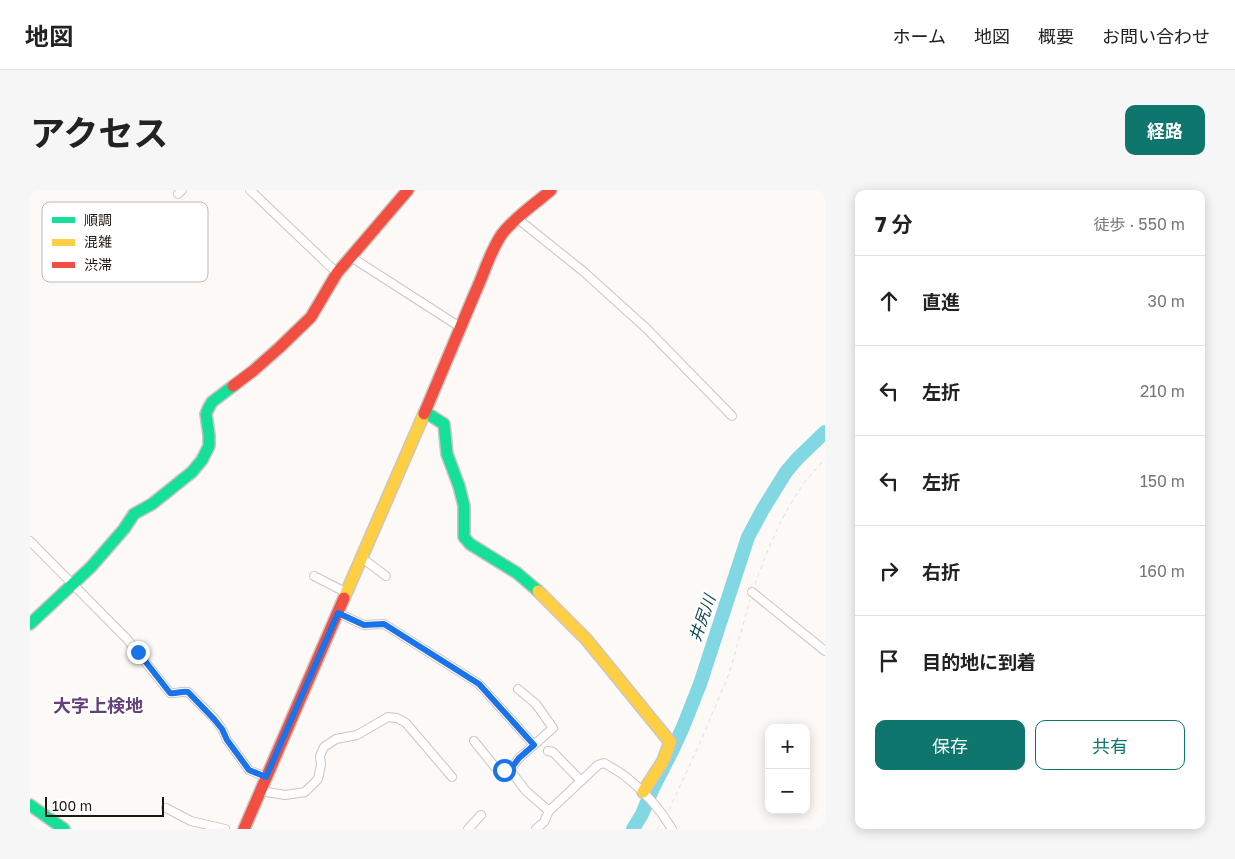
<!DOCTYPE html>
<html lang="ja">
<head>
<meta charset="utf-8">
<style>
	body { margin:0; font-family:"Golos Text","Noto Sans JP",sans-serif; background:#f6f6f6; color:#222 }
	.controls { position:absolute; right:15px; bottom:15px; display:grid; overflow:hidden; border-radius:10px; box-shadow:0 2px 12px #0003 }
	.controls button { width:45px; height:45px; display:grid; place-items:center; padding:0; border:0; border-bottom:1px solid #e0e0e0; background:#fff; color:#222; font:25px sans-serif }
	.scale { position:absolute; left:15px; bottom:12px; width:119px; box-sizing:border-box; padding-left:5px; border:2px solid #21170e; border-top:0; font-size:14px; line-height:18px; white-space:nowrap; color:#21170e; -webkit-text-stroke:4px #fff; paint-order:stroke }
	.stop { position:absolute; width:15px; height:15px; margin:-11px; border:4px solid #1a73e8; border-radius:50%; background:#fff }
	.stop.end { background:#1a73e8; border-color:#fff; box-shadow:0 1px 5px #0008 }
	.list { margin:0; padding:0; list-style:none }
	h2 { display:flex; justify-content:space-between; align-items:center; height:65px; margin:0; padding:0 20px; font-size:21px }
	h2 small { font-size:16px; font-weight:400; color:#767676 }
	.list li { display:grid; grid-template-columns:32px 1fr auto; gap:15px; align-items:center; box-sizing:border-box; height:90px; padding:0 20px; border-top:1px solid #e0e0e0 }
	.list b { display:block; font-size:19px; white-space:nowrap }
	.list em { font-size:16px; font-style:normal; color:#767676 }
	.actions { display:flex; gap:10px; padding:15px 20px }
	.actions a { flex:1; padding:11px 0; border:1px solid #0f766e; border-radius:10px; text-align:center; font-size:18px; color:#0f766e }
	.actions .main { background:#0f766e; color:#fff }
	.icon { flex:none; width:28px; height:28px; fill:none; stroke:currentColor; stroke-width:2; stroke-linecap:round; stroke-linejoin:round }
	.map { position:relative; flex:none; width:795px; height:639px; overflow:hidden; border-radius:10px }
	header { display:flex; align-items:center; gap:30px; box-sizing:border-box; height:70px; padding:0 25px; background:#fff; border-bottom:1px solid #e0e0e0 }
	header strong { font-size:24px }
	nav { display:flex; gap:28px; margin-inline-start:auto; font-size:18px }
	.intro { display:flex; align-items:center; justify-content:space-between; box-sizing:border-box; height:120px; padding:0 30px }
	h1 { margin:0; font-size:35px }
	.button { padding:12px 22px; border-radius:10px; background:#0f766e; color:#fff; font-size:18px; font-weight:700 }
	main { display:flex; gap:30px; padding:0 30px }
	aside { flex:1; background:#fff; border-radius:10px; box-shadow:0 2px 12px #0003 }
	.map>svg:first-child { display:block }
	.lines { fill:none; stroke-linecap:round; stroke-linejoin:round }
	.river { stroke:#81d7e2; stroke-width:14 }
	.street-casing { stroke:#ccc5c0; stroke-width:10 }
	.fast-casing { stroke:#ccc5c0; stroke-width:14 }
	.slow-casing { stroke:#ccc5c0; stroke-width:14 }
	.jam-casing { stroke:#ccc5c0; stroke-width:14 }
	.path { stroke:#e1e0df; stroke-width:1; stroke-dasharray:4 4; stroke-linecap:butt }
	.street { stroke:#fffefe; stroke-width:8 }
	.fast { stroke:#16e098; stroke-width:11 }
	.slow { stroke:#ffcf43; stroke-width:11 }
	.jam { stroke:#f24e42; stroke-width:11 }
	.route { stroke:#1a73e8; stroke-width:6 }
	.labels { text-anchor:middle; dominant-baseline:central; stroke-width:4; stroke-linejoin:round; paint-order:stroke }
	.water-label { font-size:16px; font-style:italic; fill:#0f474e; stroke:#fff }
	.quarter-label { font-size:18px; font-weight:bold; fill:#63417b; stroke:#fff }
	.key { fill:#fff; stroke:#bcb9b7; stroke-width:1 }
	.key-label { font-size:14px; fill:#21170e }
</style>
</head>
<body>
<header>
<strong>地図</strong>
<nav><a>ホーム</a><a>地図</a><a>概要</a><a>お問い合わせ</a></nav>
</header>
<div class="intro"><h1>アクセス</h1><a class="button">経路</a></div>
<main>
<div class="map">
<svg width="795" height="639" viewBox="0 0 795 639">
	<rect width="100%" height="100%" fill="#fcf9f7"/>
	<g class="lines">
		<path class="river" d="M 603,639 L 612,624 L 623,598 L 642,561 L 653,537 L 670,494 L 718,347 L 733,319 L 756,282 L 767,269 L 795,242"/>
		<g class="street-casing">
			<path id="street" d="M 220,0 L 307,83
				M 148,4 L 152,0
				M 488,29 L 554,82 L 616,138 L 702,226
				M 321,67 L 430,137
				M 0,351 L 97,449 L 140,503 C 146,504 151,501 158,502 L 185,529 L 192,539 L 197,550 L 219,580 L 236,587
				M 332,368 L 356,386
				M 284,386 L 317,403
				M 722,402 L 795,461
				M 308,423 L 334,435 L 354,434 L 449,494 L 504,555
				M 488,499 L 506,514 L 523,538 L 489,568 L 480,580 L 496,601 L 519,621
				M 444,551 L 465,577 L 474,580 L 480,580
				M 518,561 L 523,562 L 551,591
				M 231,601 L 255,605 L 275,602 L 288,589 L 291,575 L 290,566 L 294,557 L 306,549 L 327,545 L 358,527 L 367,528 L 376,533 L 422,587
				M 136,618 L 161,631 L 195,639
				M 438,639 L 451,625
				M 506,639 L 514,632 L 519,621 L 568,575 L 574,573 C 581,577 588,581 595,586 C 613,600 630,619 642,639"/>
		</g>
		<g class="fast-casing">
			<path id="fast" d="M 395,222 L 414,234 L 417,264 L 429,296 L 434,316 L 434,347 L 440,354 L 487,383 L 508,401
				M 0,434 L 61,377 L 94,339 L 104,324 L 122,314 L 162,282 L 172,270 L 179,256 L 179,245 L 176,224 L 178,219 L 182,212 L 203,196
				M 0,615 L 34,639"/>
		</g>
		<g class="slow-casing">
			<path id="slow" d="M 508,401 L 556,449 L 640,552 L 633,571 L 613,602
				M 314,408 L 394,224"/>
		</g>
		<g class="jam-casing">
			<path id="jam" d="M 203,196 L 223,181 L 249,158 L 281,127 L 307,83 L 378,0
				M 394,224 C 411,184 428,144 445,103 C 454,84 460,61 472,44 C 485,27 505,14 521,0
				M 214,639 L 314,408"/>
		</g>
		<path class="path" d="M 725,394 C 737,361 750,328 770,299 C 777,288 786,279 795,269
			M 639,620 L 673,546 L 700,481 L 720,410
			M 627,639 L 631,634"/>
		<use href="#street" class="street"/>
		<use href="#fast" class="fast"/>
		<use href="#slow" class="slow"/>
		<use href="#jam" class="jam"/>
	</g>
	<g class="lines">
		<path class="route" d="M 108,462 L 140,503 C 146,504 151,501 158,502 L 184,529 L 192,539 L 197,550 L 219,580 L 236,587 L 308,423 L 334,435 L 354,434 L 449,494 L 504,555 L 489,568 L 480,580 L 474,580"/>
	</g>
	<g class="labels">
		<g class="water-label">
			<text transform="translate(672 428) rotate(-71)">井尻川</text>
		</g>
		<g class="quarter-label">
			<text x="68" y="515">大字上検地</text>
		</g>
	</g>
	<rect x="12" y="12" width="166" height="80" rx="8" class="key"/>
	<rect x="22" y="27" width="23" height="6" fill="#16e098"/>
	<rect x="22" y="49" width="23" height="7" fill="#ffcf43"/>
	<rect x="22" y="72" width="23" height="6" fill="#f24e42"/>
	<g class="key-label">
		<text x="54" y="35">順調</text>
		<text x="54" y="57">混雑</text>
		<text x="54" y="80">渋滞</text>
	</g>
</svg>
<div class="controls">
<button>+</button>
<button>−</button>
</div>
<div class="scale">100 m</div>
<div class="stop" style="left:474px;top:580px"></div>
<div class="stop end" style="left:108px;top:462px"></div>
</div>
<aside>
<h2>7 分<small>徒歩 · 550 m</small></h2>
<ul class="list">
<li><svg class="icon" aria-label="ahead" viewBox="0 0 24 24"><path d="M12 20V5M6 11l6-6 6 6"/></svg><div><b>直進</b></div><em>30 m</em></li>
<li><svg class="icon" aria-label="left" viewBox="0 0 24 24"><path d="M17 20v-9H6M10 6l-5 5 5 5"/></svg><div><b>左折</b></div><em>210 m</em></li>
<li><svg class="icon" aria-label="left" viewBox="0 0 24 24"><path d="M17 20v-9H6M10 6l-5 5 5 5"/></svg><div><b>左折</b></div><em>150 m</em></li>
<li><svg class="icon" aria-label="right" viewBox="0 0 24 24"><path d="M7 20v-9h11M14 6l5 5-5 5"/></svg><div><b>右折</b></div><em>160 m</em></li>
<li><svg class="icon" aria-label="arrive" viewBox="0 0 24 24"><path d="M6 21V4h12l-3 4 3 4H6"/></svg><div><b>目的地に到着</b></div></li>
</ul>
<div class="actions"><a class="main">保存</a><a>共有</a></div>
</aside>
</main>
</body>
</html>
